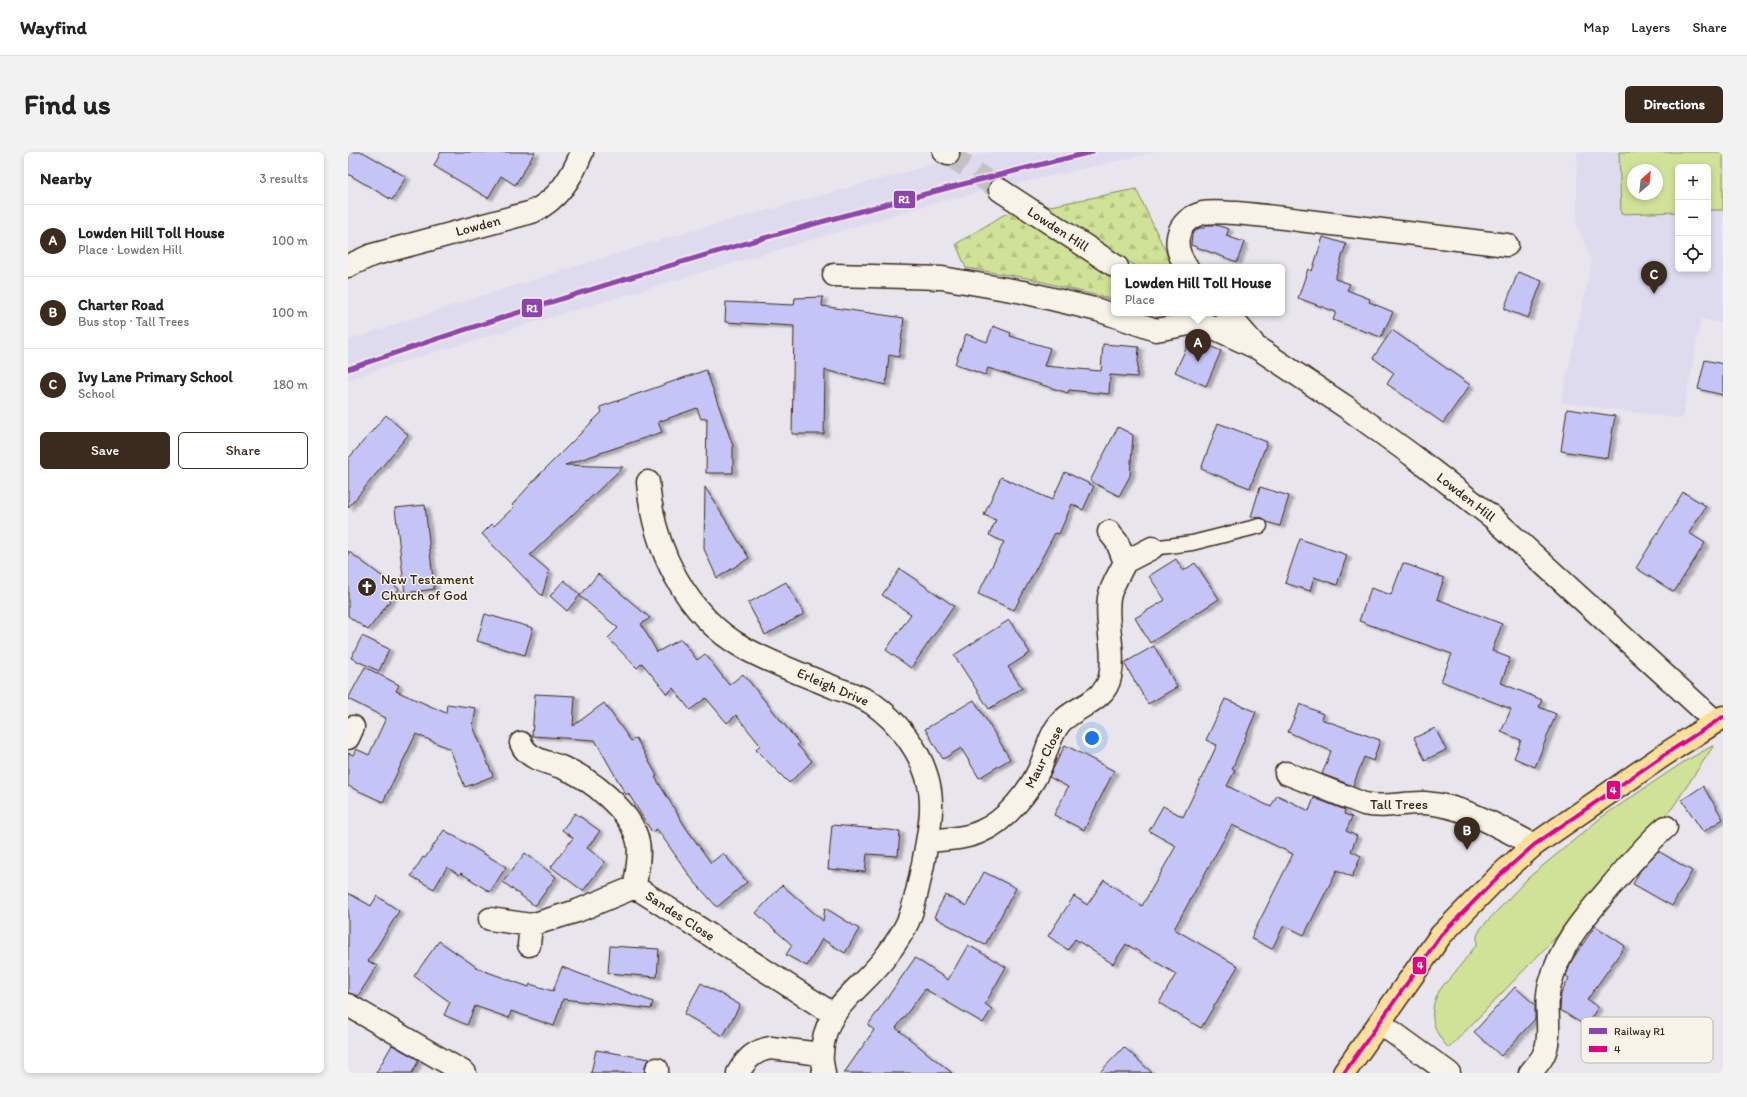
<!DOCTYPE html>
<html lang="en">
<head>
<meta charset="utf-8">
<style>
	body { margin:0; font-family:Itim,sans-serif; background:#f2f2f2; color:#222 }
	.controls { position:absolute; right:12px; top:12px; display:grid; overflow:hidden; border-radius:6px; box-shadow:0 2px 6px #0003 }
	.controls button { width:36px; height:36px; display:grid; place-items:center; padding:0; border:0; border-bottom:1px solid #e0e0e0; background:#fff; color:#222; font:20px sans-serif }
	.compass { position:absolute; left:1279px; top:12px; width:36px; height:36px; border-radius:50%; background:#fff; box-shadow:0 2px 6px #0003; rotate:27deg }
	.you { position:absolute; left:744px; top:586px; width:14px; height:14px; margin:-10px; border:3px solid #fff; border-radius:50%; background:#1a73e8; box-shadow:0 0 0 6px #1a73e833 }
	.badge { display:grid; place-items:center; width:26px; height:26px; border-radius:50%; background:#3b2a1e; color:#fff; font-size:13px; font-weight:700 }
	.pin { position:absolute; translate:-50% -33px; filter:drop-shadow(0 1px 2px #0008) }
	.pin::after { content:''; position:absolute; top:21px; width:14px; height:12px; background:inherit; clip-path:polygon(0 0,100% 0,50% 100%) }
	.popup { position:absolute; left:763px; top:112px; width:174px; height:52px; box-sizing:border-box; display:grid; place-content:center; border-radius:6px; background:#fff; filter:drop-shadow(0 1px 3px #0005); font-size:13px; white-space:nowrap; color:#767676 }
	.popup b { font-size:15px; color:#222 }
	.popup::after { content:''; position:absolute; left:50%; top:100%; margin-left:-8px; border:8px solid transparent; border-top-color:#fff }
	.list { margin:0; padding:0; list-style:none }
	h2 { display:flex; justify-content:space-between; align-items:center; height:52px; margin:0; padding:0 16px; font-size:17px }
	h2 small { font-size:13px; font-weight:400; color:#767676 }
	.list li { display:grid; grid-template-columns:26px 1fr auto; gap:12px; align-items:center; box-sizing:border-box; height:72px; padding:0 16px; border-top:1px solid #e0e0e0 }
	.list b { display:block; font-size:15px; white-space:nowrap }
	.list p { margin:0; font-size:13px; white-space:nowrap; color:#767676 }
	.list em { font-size:13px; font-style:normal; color:#767676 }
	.actions { display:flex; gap:8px; padding:12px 16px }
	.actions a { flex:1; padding:9px 0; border:1px solid #3b2a1e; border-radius:6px; text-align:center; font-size:14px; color:#3b2a1e }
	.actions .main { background:#3b2a1e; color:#fff }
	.icon { flex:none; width:22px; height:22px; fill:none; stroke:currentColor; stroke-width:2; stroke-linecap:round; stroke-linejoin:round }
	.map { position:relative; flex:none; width:1375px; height:921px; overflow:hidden; border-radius:6px }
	header { display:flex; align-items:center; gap:24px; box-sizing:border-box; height:56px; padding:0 20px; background:#fff; border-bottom:1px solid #e0e0e0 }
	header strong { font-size:19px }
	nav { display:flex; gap:22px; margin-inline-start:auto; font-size:14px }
	.intro { display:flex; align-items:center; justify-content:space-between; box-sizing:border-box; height:96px; padding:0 24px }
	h1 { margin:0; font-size:28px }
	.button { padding:10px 18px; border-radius:6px; background:#3b2a1e; color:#fff; font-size:14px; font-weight:700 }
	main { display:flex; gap:24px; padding:0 24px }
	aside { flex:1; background:#fff; border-radius:6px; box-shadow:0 2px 6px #0003 }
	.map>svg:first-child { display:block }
	.built { fill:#dedbef; fill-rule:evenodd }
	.grass { fill:#cfe297; stroke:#85865a; fill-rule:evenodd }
	.forest { fill:url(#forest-firs); stroke:#85865a }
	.building { fill:#c5c4f6; stroke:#3b2a1e; filter:url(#shadow) }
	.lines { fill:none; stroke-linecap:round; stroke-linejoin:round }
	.street-tunnel { stroke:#c5c0c3; stroke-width:22; stroke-dasharray:22 11; stroke-linecap:butt }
	.lane-casing { stroke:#3b2a1e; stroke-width:17 }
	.street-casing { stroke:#3b2a1e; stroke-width:25 }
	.primary-casing { stroke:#3b2a1e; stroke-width:25 }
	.lane { stroke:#f7f3e8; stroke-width:14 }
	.street { stroke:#f7f3e8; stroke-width:22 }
	.primary { stroke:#fcde96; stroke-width:22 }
	.bus-1-casing { stroke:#f7f3e8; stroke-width:7 }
	.bus-1 { stroke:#e5007d; stroke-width:4 }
	.rail-1-casing { stroke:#f7f3e8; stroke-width:8 }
	.rail-1 { stroke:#8e44ad; stroke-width:5 }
	.labels { text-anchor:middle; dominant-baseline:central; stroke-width:3; stroke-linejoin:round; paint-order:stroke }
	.street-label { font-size:14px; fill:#3b2a1e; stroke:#f7f3e8 }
	.poi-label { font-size:14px; fill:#3b2a1e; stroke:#f7f3e8; text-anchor:start }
	.key { fill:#f7f3e8; stroke:#bfb7ab; stroke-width:1 }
	.key-label { font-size:11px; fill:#3b2a1e }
	.line-badge { stroke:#f7f3e8; stroke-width:1.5 }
	.badge-label { font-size:11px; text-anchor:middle; font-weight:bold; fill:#fff }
</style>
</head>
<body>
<header>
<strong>Wayfind</strong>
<nav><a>Map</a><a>Layers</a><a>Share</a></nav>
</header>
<div class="intro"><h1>Find us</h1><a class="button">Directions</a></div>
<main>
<aside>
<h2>Nearby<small>3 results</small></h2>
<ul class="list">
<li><span class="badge">A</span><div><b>Lowden Hill Toll House</b><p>Place · Lowden Hill</p></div><em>100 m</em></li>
<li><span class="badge">B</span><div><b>Charter Road</b><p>Bus stop · Tall Trees</p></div><em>100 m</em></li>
<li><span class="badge">C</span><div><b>Ivy Lane Primary School</b><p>School</p></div><em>180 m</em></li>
</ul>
<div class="actions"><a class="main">Save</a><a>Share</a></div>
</aside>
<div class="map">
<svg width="1375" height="921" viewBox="0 0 1375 921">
	<defs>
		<pattern id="forest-firs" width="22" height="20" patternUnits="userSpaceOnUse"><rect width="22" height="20" fill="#cfe297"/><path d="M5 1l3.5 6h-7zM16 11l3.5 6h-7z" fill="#b3c282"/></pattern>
		<filter id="shadow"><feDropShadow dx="4.5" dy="2.5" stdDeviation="1" flood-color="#0004"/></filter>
	</defs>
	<rect width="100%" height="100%" fill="#e8e5ec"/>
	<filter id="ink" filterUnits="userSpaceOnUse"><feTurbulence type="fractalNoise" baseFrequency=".025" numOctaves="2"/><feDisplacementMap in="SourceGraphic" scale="8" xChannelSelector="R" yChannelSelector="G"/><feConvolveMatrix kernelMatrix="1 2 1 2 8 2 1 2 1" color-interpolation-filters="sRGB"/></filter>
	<g filter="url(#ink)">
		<path class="built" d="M 641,0 L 807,0 L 586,51 L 34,216 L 0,228 L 0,188 L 133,144 L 319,86 L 583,13 Z
			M 1229,0 L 1375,0 L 1375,172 L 1353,167 L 1334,267 L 1213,250 L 1244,109 L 1229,74 ZM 1330,15 L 1360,15 L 1360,117 L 1330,117 ZM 1285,18 L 1309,18 L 1309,42 L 1285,42 Z"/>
		<path class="grass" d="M 1271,0 L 1375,0 L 1375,58 L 1360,58 L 1360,15 L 1330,15 L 1330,60 L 1273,62 ZM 1285,18 L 1309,18 L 1309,42 L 1285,42 Z
			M 1366,593 L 1325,655 L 1233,759 L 1101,896 C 1084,880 1079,858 1092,838 C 1096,831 1103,826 1108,819 C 1115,810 1122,801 1129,792 L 1129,784 L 1133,776 L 1180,726 L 1254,665 L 1334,611 Z"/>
		<path class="forest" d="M 788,37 L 825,115 L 789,115 L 697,55 Z
			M 669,60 L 766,124 L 766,148 L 679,126 L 618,116 L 608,92 L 657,62 Z"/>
		<path class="building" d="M 0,0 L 15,0 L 58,25 L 44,48 L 0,22 Z
			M 93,0 L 187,0 L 167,33 L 153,24 L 140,46 L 86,14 Z
			M 858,73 L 868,73 L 881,77 L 878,84 L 896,90 L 889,110 L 843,93 L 844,82 L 851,76 L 856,76 Z
			M 975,85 L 998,92 L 987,127 L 1002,132 L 999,138 L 1022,147 L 1021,150 L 1045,160 L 1033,185 L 985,168 L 988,160 L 950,146 L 960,117 L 964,119 Z
			M 1170,120 L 1194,129 L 1180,166 L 1156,157 Z
			M 475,145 L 474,154 L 556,166 L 551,205 L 541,203 L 538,233 L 477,218 L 476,282 L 444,282 L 446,174 L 377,170 L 378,150 L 446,153 L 447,146 Z
			M 645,174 L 663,181 L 662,184 L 702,196 L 696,214 L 753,219 L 755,192 L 791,195 L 789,225 L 762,223 L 761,242 L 721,238 L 720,241 L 640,216 L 637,223 L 607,212 L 618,182 L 639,190 Z
			M 1044,178 L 1122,233 L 1095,271 L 1039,232 L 1046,221 L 1025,206 Z
			M 843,186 L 873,199 L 858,234 L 827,220 Z
			M 1357,208 L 1375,212 L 1375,243 L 1350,237 Z
			M 358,218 L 385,294 L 385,321 L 358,321 L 359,266 L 353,267 L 349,256 L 310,270 L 314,280 L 217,313 L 275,315 L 182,403 L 201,419 L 194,444 L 134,382 L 144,372 L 146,374 L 166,355 L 164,353 L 192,322 L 254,260 L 252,255 Z
			M 1219,257 L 1267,264 L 1260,306 L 1213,299 Z
			M 38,263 L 60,283 L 0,356 L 0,307 Z
			M 870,271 L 919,290 L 902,336 L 853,317 Z
			M 770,275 L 785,283 L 782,324 L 771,344 L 742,329 Z
			M 717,320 L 746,334 L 735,358 L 724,352 L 711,382 L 707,381 L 666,458 L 630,442 L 656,390 L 641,383 L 648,368 L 636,363 L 653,325 L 704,348 Z
			M 357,335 L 401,406 L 369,426 L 356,397 Z
			M 912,335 L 941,344 L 932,374 L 919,370 L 915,366 L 903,365 Z
			M 1335,340 L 1358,354 L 1341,381 L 1357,391 L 1326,440 L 1288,416 Z
			M 77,353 L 86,437 L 57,441 L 47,356 Z
			M 952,387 L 999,403 L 989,433 L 966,425 L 962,439 L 937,431 Z
			M 0,399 L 51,437 L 20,478 L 0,464 Z
			M 828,407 L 835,419 L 847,411 L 871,447 L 802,491 L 787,466 L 817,448 L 801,424 Z
			M 1055,411 L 1096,426 L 1089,447 L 1154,472 L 1144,499 L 1162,506 L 1153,531 L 1194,548 L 1191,555 L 1208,562 L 1187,615 L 1166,606 L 1173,588 L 1153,580 L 1163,557 L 1093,529 L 1104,502 L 1011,469 L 1023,436 L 1043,443 Z
			M 552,417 L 606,454 L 563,516 L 538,498 L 563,462 L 534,443 Z
			M 250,422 L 302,466 L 293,472 L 309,500 L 333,487 L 349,508 L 357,502 L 381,533 L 395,522 L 451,591 L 449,593 L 464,609 L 441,631 L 408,598 L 412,593 L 388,563 L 379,571 L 358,546 L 342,558 L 325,536 L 319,542 L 294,511 L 289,516 L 260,486 L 270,476 L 232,444 Z
			M 216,428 L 232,443 L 219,459 L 202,444 Z
			M 438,430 L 456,462 L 417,483 L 400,451 Z
			M 137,462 L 185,476 L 177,503 L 129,489 Z
			M 661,468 L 682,501 L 660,515 L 674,536 L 641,557 L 606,503 Z
			M 14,484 L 41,497 L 31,519 L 3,506 Z
			M 806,494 L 829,535 L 800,552 L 776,511 Z
			M 17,515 L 51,533 L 48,539 L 98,561 L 99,552 L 128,556 L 125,574 L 145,624 L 117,635 L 102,597 L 68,582 L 35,650 L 0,634 L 0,601 L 5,603 L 8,597 L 21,603 L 38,566 L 0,547 Z
			M 187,542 L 227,544 L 225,574 L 256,551 L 283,589 L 288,586 L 309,624 L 307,625 L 338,676 L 363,711 L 375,701 L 399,730 L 369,755 L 344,727 L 309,677 L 304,680 L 280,641 L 278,643 L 247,588 L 184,584 Z
			M 877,547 L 908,560 L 884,617 L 887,618 L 879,634 L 923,655 L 929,643 L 961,659 L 966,646 L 997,658 L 996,662 L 1004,665 L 998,679 L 1009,684 L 1003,699 L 1013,704 L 1004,725 L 989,718 L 956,783 L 936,773 L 924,797 L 903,786 L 945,702 L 884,673 L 826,777 L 890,814 L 853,876 L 811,851 L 828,822 L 778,792 L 765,812 L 727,787 L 720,798 L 700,784 L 726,744 L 739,753 L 756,728 L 794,754 L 828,694 L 801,679 L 815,654 L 835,665 L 869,593 L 858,588 Z
			M 626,548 L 662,607 L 631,626 L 613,596 L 595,607 L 577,577 Z
			M 952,552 L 975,562 L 973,567 L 1032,588 L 1025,609 L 1016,605 L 1005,634 L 974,622 L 983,599 L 940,580 Z
			M 1087,576 L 1098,598 L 1077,608 L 1066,586 Z
			M 717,593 L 766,619 L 736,678 L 706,663 L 720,635 L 701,625 Z
			M 1355,634 L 1375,667 L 1355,680 L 1334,648 Z
			M 227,661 L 252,679 L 239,696 L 257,710 L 235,739 L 203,715 L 225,686 L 214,678 Z
			M 484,673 L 552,679 L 550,704 L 519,702 L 517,720 L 480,717 Z
			M 96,678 L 158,715 L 142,740 L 113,721 L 111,723 L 99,715 L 86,737 L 63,724 L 75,705 L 77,706 Z
			M 1310,699 L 1344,719 L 1324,754 L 1285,732 L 1292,719 Z
			M 177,701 L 208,725 L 187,754 L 155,730 Z
			M 636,720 L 668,736 L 637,793 L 586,765 L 597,743 L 618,754 Z
			M 434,733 L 475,769 L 477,756 L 511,777 L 497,801 L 474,787 L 459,814 L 438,803 L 444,793 L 408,761 Z
			M 0,741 L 23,754 L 29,744 L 51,759 L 20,809 L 29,814 L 10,844 L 0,841 Z
			M 1247,774 L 1277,794 L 1239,848 L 1250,855 L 1238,874 L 1212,858 L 1213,842 L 1221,826 L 1218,824 L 1224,808 Z
			M 91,789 L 131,817 L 181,835 L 182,832 L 205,839 L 214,815 L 305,850 L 303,857 L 215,847 L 206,874 L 163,859 L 161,866 L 127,854 L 119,873 L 96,863 L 102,850 L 66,824 Z
			M 620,793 L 658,815 L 637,852 L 644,857 L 635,871 L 577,837 L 548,876 L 604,921 L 496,921 L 526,878 L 520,873 L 567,806 L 600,828 Z
			M 262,794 L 311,797 L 309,825 L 260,821 Z
			M 353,831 L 392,853 L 375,884 L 336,862 Z
			M 1167,835 L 1187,853 L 1187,867 L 1153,904 L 1126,880 Z
			M 44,893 L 71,908 L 64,921 L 28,921 Z
			M 776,895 L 804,921 L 751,921 Z
			M 248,898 L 302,907 L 298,911 L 296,921 L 243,921 Z"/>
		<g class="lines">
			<path class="street-tunnel" d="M 600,2 L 652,38"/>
			<g class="lane-casing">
				<path id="lane" d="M 804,396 L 844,391 L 912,374"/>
			</g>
			<g class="street-casing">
				<path id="street" d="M 596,0 L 600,2
					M 652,38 L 769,115
					M 0,114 L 24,103 L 184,60 C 210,48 224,25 234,0
					M 839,115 C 823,94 827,68 855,61 C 865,59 877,61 888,61 C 909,63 930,65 951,68 C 1020,76 1090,85 1159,93
					M 486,123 L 594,126 L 675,140 L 750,158 L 808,178 L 853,170
					M 838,161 L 853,170 L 911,197 L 998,255 L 1064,303 L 1144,365 L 1367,569
					M 879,161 L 905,191
					M 300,330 C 305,395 337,463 396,496 C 425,512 459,524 490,537 C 502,541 515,545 525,552 C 549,569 571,597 579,625 C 588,654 580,683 575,712 C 571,730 568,749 561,767 C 556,780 547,792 539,803 C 515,837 475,854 474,902 C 473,908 475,915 476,921
					M 761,380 L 769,390 L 777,410
					M 777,410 L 804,396
					M 0,586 L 5,575
					M 173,591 C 179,607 199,610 213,615 C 241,625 284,659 290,690 C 293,702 288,722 287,735
					M 938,621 L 1016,652 C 1038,657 1055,650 1077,651 C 1117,654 1151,675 1186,693
					M 580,689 C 598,687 618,687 634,679 C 657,669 681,640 691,618 C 698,603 701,584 712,571 C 727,554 757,550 762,525 C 768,499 757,472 761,446 C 763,434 772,421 777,410
					M 142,767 L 183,773 L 229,759 L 287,735 L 485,862
					M 181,793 L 183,773
					M 0,853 L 117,921
					M 1032,871 L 1101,921
					M 309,921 L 309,917
					M 390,921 C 398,907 407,898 423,896 L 473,902
					M 1182,921 C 1186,916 1192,910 1195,904 C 1206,883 1195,854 1202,832 C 1214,789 1236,766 1264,733 C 1281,713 1298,692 1318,675"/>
			</g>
			<g class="primary-casing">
				<path id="primary" d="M 996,921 L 1093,783 L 1152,723 L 1186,693 L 1316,603 L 1375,565"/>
			</g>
			<use href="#lane" class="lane"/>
			<use href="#street" class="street"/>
			<use href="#primary" class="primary"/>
			<g class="bus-1-casing">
				<path id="bus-1" d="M 996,921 L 1093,783 L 1152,723 L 1186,693 L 1316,603 L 1375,565"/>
			</g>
			<use href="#bus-1" class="bus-1"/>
			<g class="rail-1-casing">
				<path id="rail-1" d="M 0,217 C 244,133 493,60 744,0"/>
			</g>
			<use href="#rail-1" class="rail-1"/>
		</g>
	</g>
	<defs>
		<g id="church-disc" transform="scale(1)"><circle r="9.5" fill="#3b2a1e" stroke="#f7f3e8"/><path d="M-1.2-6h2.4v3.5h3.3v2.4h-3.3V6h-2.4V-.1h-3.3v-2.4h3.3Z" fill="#fff"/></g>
	</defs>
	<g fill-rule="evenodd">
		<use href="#church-disc" x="19" y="435"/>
	</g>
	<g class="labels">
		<g class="street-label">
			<text transform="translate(130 74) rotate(-15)">Lowden</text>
			<text transform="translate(710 77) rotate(33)">Lowden Hill</text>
			<text transform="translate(1118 345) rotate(38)">Lowden Hill</text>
			<text transform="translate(485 535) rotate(23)">Erleigh Drive</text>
			<text transform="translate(696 605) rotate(-63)">Maur Close</text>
			<text x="1051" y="652">Tall Trees</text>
			<text transform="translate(332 764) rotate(33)">Sandes Close</text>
		</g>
		<g class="poi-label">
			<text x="33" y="427">New Testament<tspan x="33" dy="16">Church of God</tspan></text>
		</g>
	</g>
	<rect x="1233" y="865" width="132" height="46" rx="6" class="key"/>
	<rect x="1241" y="876" width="18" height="6" fill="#8e44ad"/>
	<rect x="1241" y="894" width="18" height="6" fill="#e5007d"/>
	<g class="key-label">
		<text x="1266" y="883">Railway R1</text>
		<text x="1266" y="901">4</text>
	</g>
	<g class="line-badge">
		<rect x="545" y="38" width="23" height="19" rx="4" fill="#8e44ad"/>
		<rect x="173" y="146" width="22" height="20" rx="4" fill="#8e44ad"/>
		<rect x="1258" y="628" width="15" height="20" rx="4" fill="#e5007d"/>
		<rect x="1064" y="804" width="15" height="19" rx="4" fill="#e5007d"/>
	</g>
	<g class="badge-label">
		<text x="556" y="51">R1</text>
		<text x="184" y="160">R1</text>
		<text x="1265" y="642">4</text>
		<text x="1072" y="817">4</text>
	</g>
</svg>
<div class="controls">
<button>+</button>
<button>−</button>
<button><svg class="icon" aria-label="locate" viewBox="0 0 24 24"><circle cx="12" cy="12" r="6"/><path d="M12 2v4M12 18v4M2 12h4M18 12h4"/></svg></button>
</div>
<svg class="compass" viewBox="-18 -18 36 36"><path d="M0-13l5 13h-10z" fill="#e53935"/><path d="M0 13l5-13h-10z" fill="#767676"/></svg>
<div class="you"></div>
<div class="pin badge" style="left:850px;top:210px">A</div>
<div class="popup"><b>Lowden Hill Toll House</b>Place</div>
<div class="pin badge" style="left:1119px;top:698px">B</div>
<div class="pin badge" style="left:1306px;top:142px">C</div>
</div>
</main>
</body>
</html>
